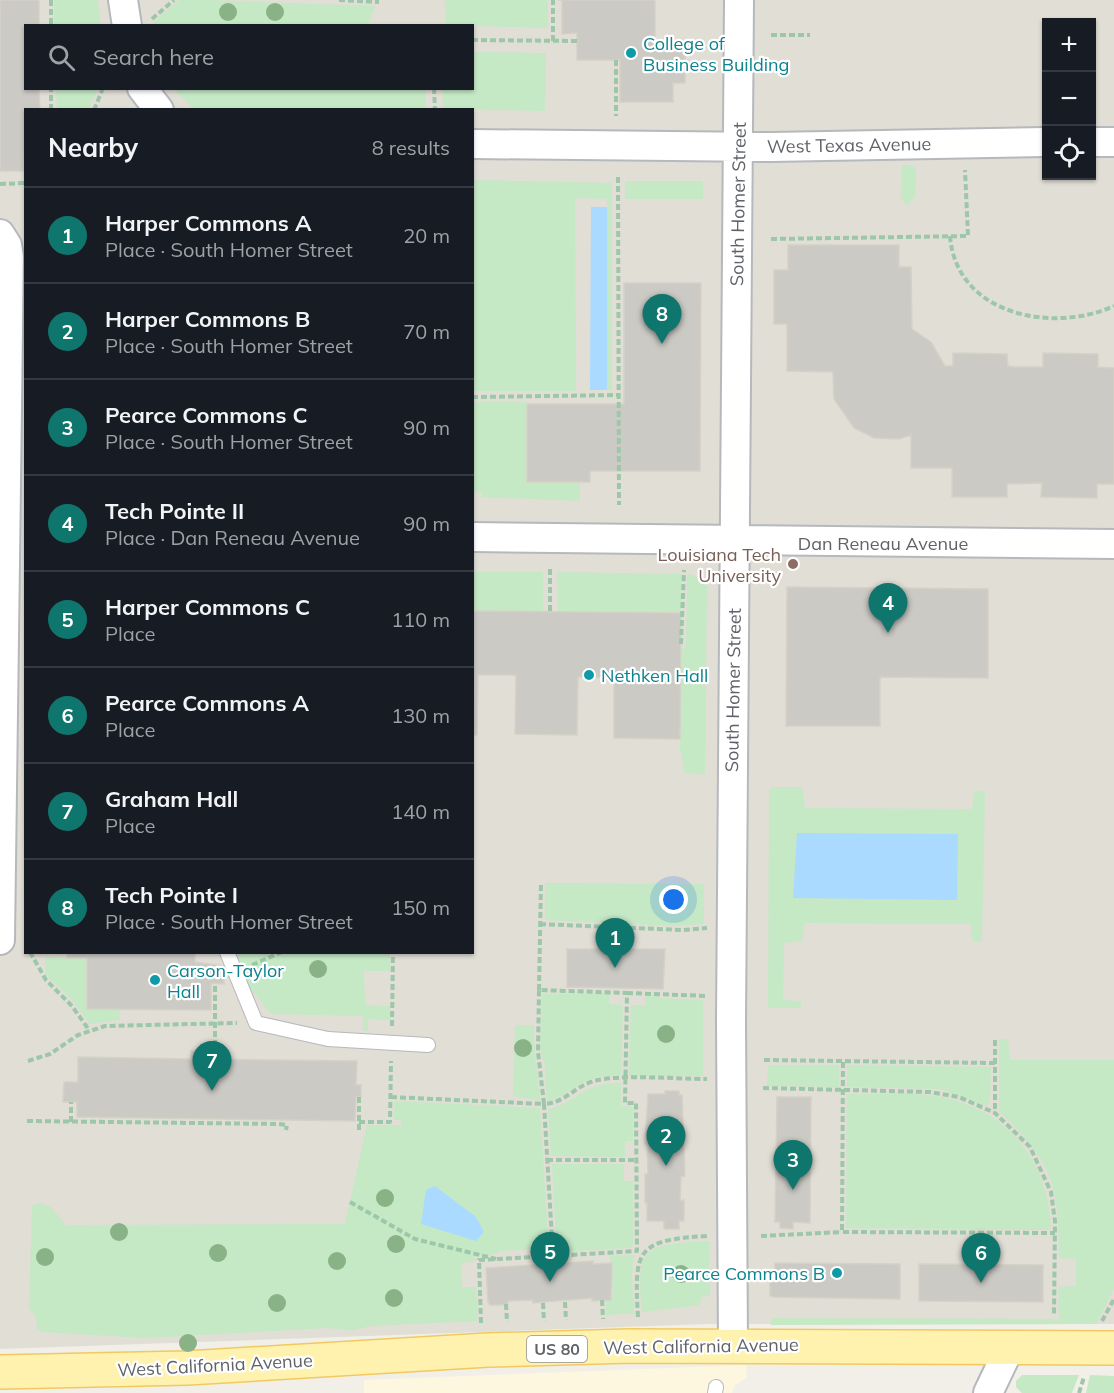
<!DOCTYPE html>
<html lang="en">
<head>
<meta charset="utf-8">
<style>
	body { margin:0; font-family:Mulish,sans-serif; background:#242831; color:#f1f3f6 }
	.controls { position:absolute; right:18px; top:18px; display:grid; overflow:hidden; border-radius:0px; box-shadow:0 2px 4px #0004 }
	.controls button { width:54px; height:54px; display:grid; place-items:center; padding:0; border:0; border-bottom:2px solid #363941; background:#171b24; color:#f1f3f6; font:30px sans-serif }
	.you { position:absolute; left:674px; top:900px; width:21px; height:21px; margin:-15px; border:4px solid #fff; border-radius:50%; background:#1a73e8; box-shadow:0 0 0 9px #1a73e833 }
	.badge { display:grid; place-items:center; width:39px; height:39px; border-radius:50%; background:#0f766e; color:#fff; font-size:20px; font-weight:700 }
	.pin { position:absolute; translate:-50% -50px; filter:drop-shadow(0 2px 3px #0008) }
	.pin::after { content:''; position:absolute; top:32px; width:21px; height:18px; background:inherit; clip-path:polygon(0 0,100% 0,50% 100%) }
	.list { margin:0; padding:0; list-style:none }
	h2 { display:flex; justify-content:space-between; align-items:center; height:78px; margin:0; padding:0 24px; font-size:26px }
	h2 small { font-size:20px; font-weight:400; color:#9ea1a6 }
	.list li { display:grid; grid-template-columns:39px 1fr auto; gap:18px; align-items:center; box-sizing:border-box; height:96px; padding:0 24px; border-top:2px solid #363941 }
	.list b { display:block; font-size:22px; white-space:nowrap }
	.list p { margin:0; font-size:20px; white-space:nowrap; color:#9ea1a6 }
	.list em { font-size:20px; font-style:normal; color:#9ea1a6 }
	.icon { flex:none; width:33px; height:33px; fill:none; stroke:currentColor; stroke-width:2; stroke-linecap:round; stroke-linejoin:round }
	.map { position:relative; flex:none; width:1114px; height:1393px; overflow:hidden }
	.search { position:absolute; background:#171b24; box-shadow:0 2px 4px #0004; left:24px; top:24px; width:450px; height:66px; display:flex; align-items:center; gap:15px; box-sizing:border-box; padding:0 21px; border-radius:0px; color:#9ea1a6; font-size:22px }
	.panel { position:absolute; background:#171b24; box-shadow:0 2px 4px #0004; left:24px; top:108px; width:450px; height:846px; border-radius:0px }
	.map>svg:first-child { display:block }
	.commercial { fill:#fef7e0 }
	.education { fill:#e1ded6; fill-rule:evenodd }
	.green { fill:#c5e8c5 }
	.water { fill:#aadaff }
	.building { fill:#cccac5; stroke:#d6d1c6; stroke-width:1.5 }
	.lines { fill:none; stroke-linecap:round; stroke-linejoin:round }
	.lane-casing { stroke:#b5b8bc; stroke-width:16 }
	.street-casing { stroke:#b5b8bc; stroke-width:32 }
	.primary-casing { stroke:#f2c960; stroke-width:36 }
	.path { stroke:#9cc7a9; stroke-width:4; stroke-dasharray:6 3; stroke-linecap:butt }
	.lane { stroke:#fff; stroke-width:14 }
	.street { stroke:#fff; stroke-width:28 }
	.primary { stroke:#fff2af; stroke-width:33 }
	.tree { fill:#89b387 }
	.culture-dot { fill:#0f9aa8; stroke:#fff; stroke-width:2 }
	.education-dot { fill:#8d6e63; stroke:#fff; stroke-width:2 }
	.labels { text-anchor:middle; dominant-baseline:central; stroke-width:4.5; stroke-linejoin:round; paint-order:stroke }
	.shield { fill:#fff; stroke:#8f9295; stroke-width:1.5 }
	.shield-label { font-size:16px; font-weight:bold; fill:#5f6368 }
	.culture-label { font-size:18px; fill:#0d838f; stroke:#fff; text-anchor:start }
	.street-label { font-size:18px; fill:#5f6368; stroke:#fff }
	.education-label { font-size:18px; fill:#785e54; stroke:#fff; text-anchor:end }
</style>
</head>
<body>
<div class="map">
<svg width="1114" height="1393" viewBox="0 0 1114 1393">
	<rect width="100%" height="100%" fill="#f1efe8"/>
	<path class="commercial" d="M 746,1365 L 747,1377 L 735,1385 L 732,1393 L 364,1393 L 364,1380 Z"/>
	<path class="education" d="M 0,0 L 1114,0 L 1114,1324 L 707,1324 L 0,1349 ZM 1046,22 L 1092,22 L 1092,176 L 1046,176 ZM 26,26 L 472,26 L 472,88 L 26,88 ZM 26,110 L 472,110 L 472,952 L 26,952 Z"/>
	<path class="green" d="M 54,0 L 98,0 L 100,25 L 54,25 Z
		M 179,0 L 206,0 L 375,6 L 368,25 L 154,25 L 153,23 Z
		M 445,0 L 548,0 L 548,28 L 446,25 Z
		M 473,52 L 546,53 L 545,111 L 443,109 L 442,89 L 472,88 Z
		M 56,89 L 56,88 L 98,89 L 88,110 L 57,109 Z
		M 173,89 L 426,89 L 425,109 L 194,109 Z
		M 902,165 L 914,166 L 916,173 L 915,197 L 907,205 L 901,199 Z
		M 473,180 L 612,183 L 612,391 L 607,390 L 607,199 L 575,198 L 576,391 L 473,391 Z
		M 625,181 L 703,181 L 703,199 L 625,199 Z
		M 472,402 L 527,402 L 527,482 L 580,482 L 580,501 L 482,497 L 482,493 L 475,492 L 473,497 Z
		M 472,572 L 543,572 L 543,611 L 473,611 Z
		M 557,572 L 681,574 L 681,613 L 558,611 Z
		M 687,574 L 704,578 L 707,583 L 705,774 L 684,773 L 682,754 L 680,751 L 680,648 L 686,648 Z
		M 774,787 L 802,787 L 805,808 L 972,809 L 974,792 L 982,790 L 985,795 L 982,942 L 972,941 L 971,924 L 804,923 L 802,941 L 784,943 L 783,1000 L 801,1001 L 801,1008 L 768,1008 L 769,789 Z
		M 545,883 L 704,884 L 704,924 L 674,926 L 545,920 Z
		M 237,953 L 390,953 L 390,971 L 364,971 L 365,1005 L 390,1006 L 390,1020 L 368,1019 L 368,1031 L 363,1031 L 363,1016 L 271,1014 L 250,988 Z
		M 45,957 L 87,958 L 87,1009 L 120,1009 L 120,1020 L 90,1024 L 72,1000 L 45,974 Z
		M 542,994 L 609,994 L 609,1004 L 623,1005 L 621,1075 C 578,1075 582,1089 547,1102 L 545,1065 L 540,1049 Z
		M 645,995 L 658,996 L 659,998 L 703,1000 L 703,1076 L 629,1076 L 631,1005 L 645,1005 Z
		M 515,1025 L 534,1025 C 533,1051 538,1075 540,1100 L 513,1096 Z
		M 1008,1039 L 1010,1060 L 1114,1060 L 1114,1289 L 1096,1324 L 771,1325 L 771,1318 L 1059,1319 L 1058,1287 L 1076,1286 L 1076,1259 L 1059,1258 C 1059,1183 1053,1164 999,1111 L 999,1040 Z
		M 768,1065 L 839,1065 L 839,1087 L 767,1086 Z
		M 847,1065 L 991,1067 L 990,1102 L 986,1106 L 940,1089 L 847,1087 Z
		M 621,1083 L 621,1106 L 633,1107 L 633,1141 L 625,1141 L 625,1157 L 551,1156 L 548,1109 C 579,1103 580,1082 621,1083 Z
		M 847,1094 C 883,1095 923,1090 958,1101 C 1016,1119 1050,1171 1051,1230 L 846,1228 Z
		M 394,1101 L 540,1108 L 549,1252 L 540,1253 L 539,1249 L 498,1251 L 498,1254 L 476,1255 L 476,1261 L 461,1263 L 462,1287 L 476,1287 L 478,1321 L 370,1326 L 353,1330 L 326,1328 L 146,1338 L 42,1332 L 37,1329 L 36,1316 L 29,1309 L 32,1205 L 40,1203 L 51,1207 L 66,1225 L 345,1224 L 367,1125 L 401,1125 L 401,1120 L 394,1120 Z
		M 552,1164 L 624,1164 L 624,1181 L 633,1181 L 633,1245 L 629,1248 L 557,1252 Z
		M 709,1241 L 710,1296 L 701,1297 L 700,1305 L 642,1312 C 635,1244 645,1245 709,1241 Z
		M 634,1255 L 632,1275 L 634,1313 L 606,1315 L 606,1300 L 611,1300 L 613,1296 L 610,1256 Z
		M 1022,1375 L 1079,1375 L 1072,1393 L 1022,1393 L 1016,1387 L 1016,1381 Z
		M 1090,1375 L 1114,1376 L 1114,1393 L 1086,1393 Z"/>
	<path class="water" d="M 591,207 L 607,207 L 607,390 L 590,390 Z
		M 797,833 L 958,834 L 957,900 L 793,898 Z
		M 435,1186 L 476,1217 L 484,1232 L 476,1241 L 421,1224 L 426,1190 Z"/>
	<path class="building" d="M 0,0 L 39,0 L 39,26 L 26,26 L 26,88 L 39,88 L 40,110 L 26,110 L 24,171 L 0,171 Z
		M 558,0 L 655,0 L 655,46 L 685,46 L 685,83 L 673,83 L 673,102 L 620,102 L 620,60 L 577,60 L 577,33 L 562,34 L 562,0 Z
		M 788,245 L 899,245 L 899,267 L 911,267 L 912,329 L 931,342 L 945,366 L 953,366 L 953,353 L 1007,354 L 1008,366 L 1015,367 L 1043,367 L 1043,353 L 1098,354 L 1098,367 L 1114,368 L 1114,484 L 1097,484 L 1097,498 L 1041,497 L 1042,483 L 1007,484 L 1007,497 L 952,497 L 952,468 L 911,468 L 911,435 L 899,439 L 874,438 L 854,428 L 834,399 L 833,372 L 787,371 L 787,324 L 774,324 L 774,270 L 788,270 Z
		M 624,283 L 701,283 L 700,471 L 590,471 L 590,482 L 527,482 L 527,404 L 624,404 Z
		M 787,587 L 988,589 L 988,678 L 880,677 L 880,726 L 786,726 Z
		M 472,611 L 681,613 L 680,739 L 614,738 L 614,678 L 578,677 L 577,735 L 515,734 L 516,675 L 478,675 L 477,735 L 472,735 Z
		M 567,949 L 665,949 L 663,989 L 567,987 Z
		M 67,952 L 195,952 L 195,962 L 224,966 L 224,984 L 211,983 L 211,1010 L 87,1009 L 87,958 L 67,958 Z
		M 191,1051 L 205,1051 L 205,1059 L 357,1061 L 356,1085 L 361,1085 L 361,1097 L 356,1097 L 355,1121 L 77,1117 L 77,1102 L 63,1102 L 64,1082 L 78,1082 L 78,1057 L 191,1059 Z
		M 665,1091 L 679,1091 L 679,1095 L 682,1095 L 685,1176 L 681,1177 L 680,1201 L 684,1200 L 684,1221 L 679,1221 L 679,1229 L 664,1229 L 664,1221 L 647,1221 L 647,1203 L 645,1203 L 645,1174 L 648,1174 L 647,1144 L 645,1144 L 648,1094 L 665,1094 Z
		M 777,1097 L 811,1097 L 810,1223 L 793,1222 L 793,1229 L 780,1228 L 780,1222 L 775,1222 Z
		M 593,1261 L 593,1264 L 612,1263 L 611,1300 L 592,1301 L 592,1298 L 533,1303 L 533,1300 L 508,1301 L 508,1304 L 500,1305 L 490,1305 L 488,1302 L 486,1268 Z
		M 775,1263 L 900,1264 L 900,1299 L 774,1297 L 770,1296 L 770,1282 L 774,1282 Z
		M 919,1264 L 1043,1265 L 1043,1302 L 919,1301 Z"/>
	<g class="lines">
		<g class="lane-casing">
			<path id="lane" d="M 227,952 L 256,1023 L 328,1039 L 428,1045
				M 715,1393 L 716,1387"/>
		</g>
		<g class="street-casing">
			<path id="street" d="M 123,0 L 127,26
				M 142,88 L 159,110
				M 1092,142 L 1114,142
				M 472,144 L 771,147 L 1046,142
				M 0,234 L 7,245 L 9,257 L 0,940
				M 472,537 L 1114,544
				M 733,1344 L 731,1021 L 739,0
				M 988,1393 L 1010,1347"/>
		</g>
		<g class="primary-casing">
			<path id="primary" d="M 0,1372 L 187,1368 L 488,1350 L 629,1346 L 1114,1348"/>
		</g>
		<path class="path" d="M 51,0 L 51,26
			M 339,0 L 379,2
			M 152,19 L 174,0
			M 771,35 L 810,35
			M 472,40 L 577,41
			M 553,41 L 553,0
			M 616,60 L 616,116
			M 434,88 L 435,110
			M 51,110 L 51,88
			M 94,110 L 103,88
			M 618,177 L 619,505
			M 0,184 L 26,183
			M 950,236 C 956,315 1053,334 1114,306
			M 771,239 L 968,236 L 965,170
			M 472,397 L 618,395
			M 550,611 L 550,569
			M 681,644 L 684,570
			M 540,924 L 683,930 L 707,928
			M 30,952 L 46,980 L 72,1006 L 89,1030
			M 252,965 L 282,952
			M 539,990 L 541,882
			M 627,993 L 707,996
			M 392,1026 L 393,952
			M 995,1040 L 995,1113
			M 205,1055 L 215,1054 L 215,984
			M 764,1060 L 995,1063
			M 28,1061 L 50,1054 L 78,1035 L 105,1026 L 237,1023
			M 843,1062 L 842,1232 L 1055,1233
			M 763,1088 L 930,1092 L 959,1097 L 995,1113 L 1030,1147 L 1051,1192 L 1055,1221 L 1054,1316
			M 359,1097 L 359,1131
			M 391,1097 L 544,1104 L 553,1256 L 637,1251 L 636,1103 L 625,1103 L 627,993 L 539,990 L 538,1052 L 544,1104 C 565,1103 575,1086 594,1081 C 619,1074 678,1079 707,1079
			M 27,1121 L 279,1124
			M 71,1122 L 71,1102
			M 359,1122 L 390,1122 L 391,1061
			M 279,1124 L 287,1125 L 286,1130
			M 547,1160 L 636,1160
			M 350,1202 L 415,1239 L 496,1259
			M 761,1236 L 842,1232
			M 602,1300 L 603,1319
			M 565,1302 L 566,1320
			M 543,1303 L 544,1321
			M 506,1304 L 507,1322
			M 638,1317 C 634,1250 636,1240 707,1236
			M 1102,1321 L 1114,1299
			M 481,1323 L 479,1260 L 553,1256
			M 1079,1393 L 1084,1377"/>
		<use href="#lane" class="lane"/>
		<use href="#street" class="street"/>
		<use href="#primary" class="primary"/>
	</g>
	<g class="tree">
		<circle cx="228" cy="12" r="9"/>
		<circle cx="275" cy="12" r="9"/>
		<circle cx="318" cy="969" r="9"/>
		<circle cx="666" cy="1034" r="9"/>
		<circle cx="523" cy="1048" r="9"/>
		<circle cx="385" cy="1198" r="9"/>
		<circle cx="119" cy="1232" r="9"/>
		<circle cx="396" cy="1244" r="9"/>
		<circle cx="218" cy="1253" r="9"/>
		<circle cx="45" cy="1257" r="9"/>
		<circle cx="337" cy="1261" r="9"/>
		<circle cx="681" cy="1274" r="9"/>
		<circle cx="394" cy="1298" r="9"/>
		<circle cx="277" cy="1303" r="9"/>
		<circle cx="188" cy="1343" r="9"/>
	</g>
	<g class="culture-dot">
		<circle cx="631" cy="53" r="6"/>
		<circle cx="589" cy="675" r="6"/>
		<circle cx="155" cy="980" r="6"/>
		<circle cx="837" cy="1273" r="6"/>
	</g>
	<circle class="education-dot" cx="793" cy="564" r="6"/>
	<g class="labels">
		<rect class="shield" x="527" y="1336" width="60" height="26" rx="4.5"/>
		<g class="shield-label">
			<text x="557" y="1349">US 80</text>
		</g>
		<g class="culture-label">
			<text x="643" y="43">College of<tspan x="643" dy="21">Business Building</tspan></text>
			<text x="601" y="675">Nethken Hall</text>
			<text x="167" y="970">Carson-Taylor<tspan x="167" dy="21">Hall</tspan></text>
			<text x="825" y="1273" text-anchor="end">Pearce Commons B</text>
		</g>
		<g class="street-label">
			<text transform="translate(849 145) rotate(-1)">West Texas Avenue</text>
			<text transform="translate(738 204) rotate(-89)">South Homer Street</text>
			<text x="883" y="543">Dan Reneau Avenue</text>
			<text transform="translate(733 690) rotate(-89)">South Homer Street</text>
			<text transform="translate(701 1346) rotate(-1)">West California Avenue</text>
			<text transform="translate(215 1365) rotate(-3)">West California Avenue</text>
		</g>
		<g class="education-label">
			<text x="781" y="554">Louisiana Tech<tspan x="781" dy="21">University</tspan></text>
		</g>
	</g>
</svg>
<div class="controls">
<button>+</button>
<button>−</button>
<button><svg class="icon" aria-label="locate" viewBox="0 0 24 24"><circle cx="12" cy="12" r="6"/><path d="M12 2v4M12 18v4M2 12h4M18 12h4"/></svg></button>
</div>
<div class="you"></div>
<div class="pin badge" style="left:615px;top:968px">1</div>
<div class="pin badge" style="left:666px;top:1166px">2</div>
<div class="pin badge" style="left:793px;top:1190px">3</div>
<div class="pin badge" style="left:888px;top:633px">4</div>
<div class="pin badge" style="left:550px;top:1282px">5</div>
<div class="pin badge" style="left:981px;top:1283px">6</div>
<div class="pin badge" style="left:212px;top:1091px">7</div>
<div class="pin badge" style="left:662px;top:344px">8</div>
<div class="search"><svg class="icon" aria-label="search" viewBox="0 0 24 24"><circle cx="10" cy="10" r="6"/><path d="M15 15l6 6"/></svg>Search here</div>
<section class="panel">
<h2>Nearby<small>8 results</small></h2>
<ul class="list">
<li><span class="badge">1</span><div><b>Harper Commons A</b><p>Place · South Homer Street</p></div><em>20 m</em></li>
<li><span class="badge">2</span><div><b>Harper Commons B</b><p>Place · South Homer Street</p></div><em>70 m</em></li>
<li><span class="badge">3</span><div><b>Pearce Commons C</b><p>Place · South Homer Street</p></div><em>90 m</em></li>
<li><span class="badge">4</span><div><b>Tech Pointe II</b><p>Place · Dan Reneau Avenue</p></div><em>90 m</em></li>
<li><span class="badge">5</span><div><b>Harper Commons C</b><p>Place</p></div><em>110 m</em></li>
<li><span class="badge">6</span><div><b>Pearce Commons A</b><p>Place</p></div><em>130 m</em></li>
<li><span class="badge">7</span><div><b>Graham Hall</b><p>Place</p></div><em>140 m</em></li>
<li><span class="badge">8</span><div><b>Tech Pointe I</b><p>Place · South Homer Street</p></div><em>150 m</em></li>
</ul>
</section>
</div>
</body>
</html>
